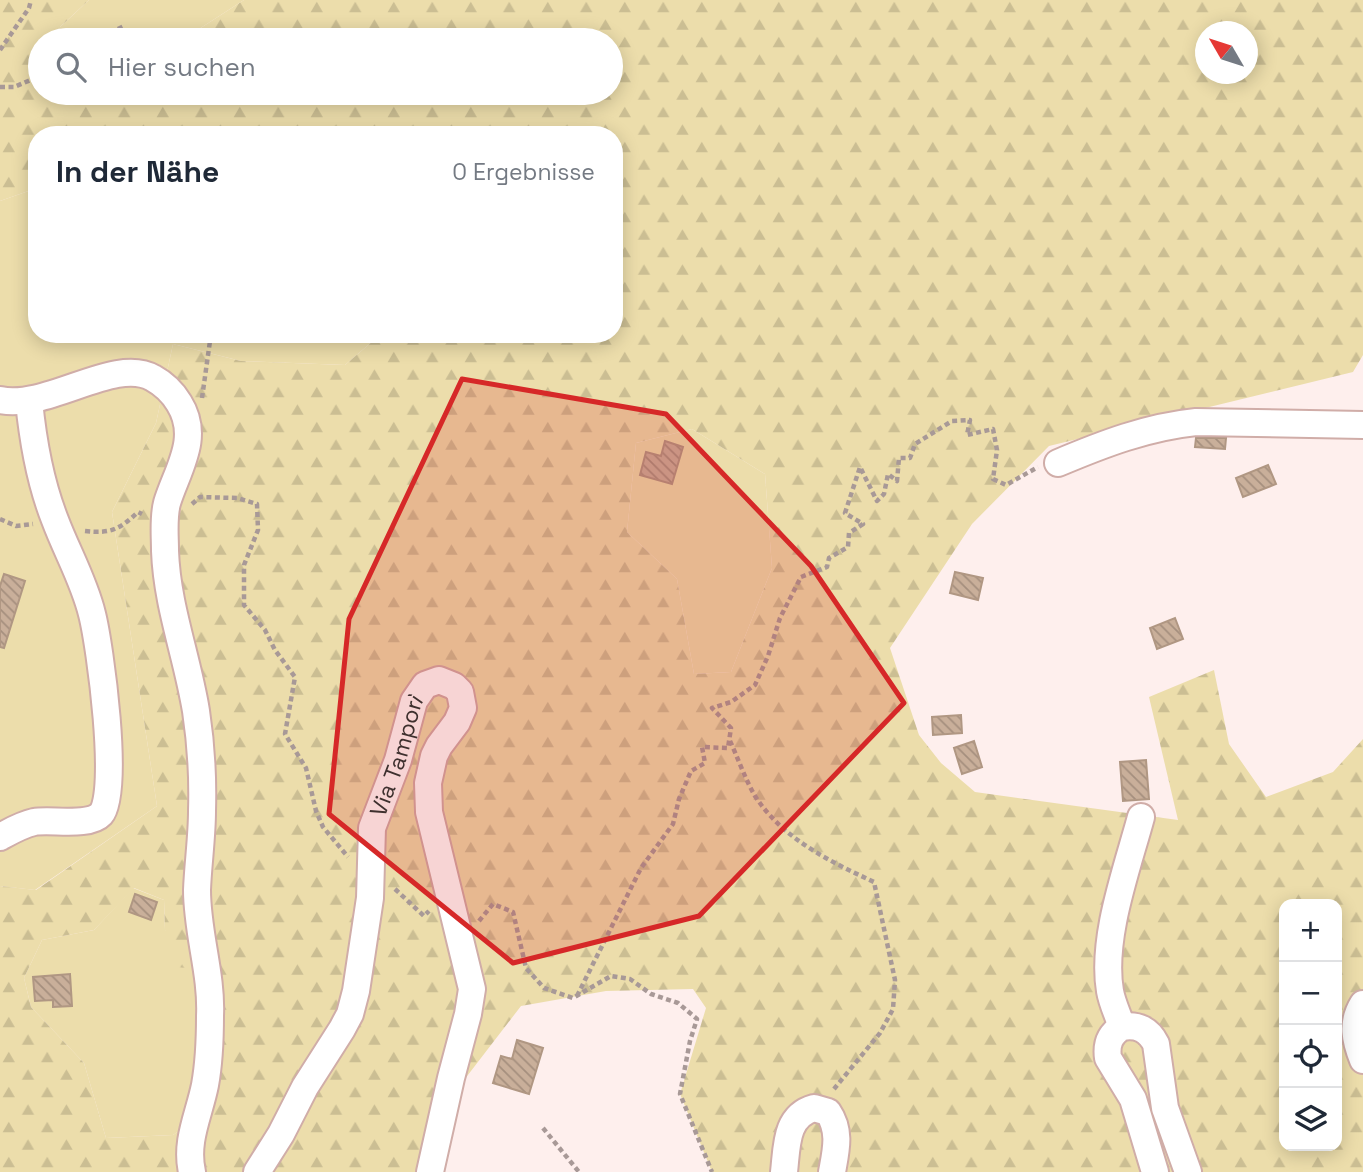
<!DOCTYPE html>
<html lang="de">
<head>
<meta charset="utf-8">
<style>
	body { margin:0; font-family:"Space Grotesk",sans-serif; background:#f6f6f7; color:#1f2937 }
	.controls { position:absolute; right:21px; bottom:21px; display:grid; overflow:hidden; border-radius:14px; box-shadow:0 4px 18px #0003 }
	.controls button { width:63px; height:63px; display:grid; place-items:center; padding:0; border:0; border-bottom:2px solid #e0e1e3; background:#fff; color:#1f2937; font:35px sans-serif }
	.compass { position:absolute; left:1195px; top:21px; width:63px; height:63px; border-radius:50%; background:#fff; box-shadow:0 4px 18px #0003; rotate:309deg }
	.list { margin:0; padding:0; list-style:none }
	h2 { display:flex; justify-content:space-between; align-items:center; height:91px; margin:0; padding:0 28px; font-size:30px }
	h2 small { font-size:23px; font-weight:400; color:#747a83 }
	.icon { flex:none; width:38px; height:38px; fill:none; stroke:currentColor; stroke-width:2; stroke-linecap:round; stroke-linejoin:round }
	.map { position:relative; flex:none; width:1363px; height:1172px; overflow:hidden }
	.search { position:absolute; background:#fff; box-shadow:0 4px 18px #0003; left:28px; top:28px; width:595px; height:77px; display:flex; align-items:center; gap:18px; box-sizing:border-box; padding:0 24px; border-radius:38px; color:#747a83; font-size:26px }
	.panel { position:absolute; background:#fff; box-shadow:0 4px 18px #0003; left:28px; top:126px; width:595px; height:217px; border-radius:28px }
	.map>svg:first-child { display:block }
	.grass { fill:#ecddab }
	.forest { fill:url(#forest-firs); fill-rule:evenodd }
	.building { fill:url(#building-back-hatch); stroke:#b09783; stroke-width:2 }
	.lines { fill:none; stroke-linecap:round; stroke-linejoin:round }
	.minor-casing { stroke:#d0ada8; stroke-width:30 }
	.path { stroke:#a89997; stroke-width:4.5; stroke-dasharray:5 3.5; stroke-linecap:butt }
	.minor { stroke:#fff; stroke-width:26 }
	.marked { fill:#d62828; fill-opacity:0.2; stroke:#d62828; stroke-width:5; stroke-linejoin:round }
	.labels { text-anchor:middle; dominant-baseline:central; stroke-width:5; stroke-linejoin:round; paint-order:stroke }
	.street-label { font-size:23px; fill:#3e302e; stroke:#feefed }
</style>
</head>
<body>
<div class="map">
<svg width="1363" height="1172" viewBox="0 0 1363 1172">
	<defs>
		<pattern id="forest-firs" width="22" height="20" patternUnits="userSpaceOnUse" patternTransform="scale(1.75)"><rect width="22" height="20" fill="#ecddab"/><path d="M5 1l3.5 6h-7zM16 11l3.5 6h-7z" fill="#cbbe93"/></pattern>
		<pattern id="building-back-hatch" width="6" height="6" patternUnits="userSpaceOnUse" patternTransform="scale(1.75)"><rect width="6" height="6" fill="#c9af9a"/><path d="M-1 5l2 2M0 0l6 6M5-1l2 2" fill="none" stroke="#a58f7e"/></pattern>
	</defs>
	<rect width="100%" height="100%" fill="#feefed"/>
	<path class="grass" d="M 89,0 L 244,0 L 182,40 L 71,40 L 59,28 Z
		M 37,188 L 37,334 L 381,334 L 345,365 L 241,361 L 173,344 L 156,423 L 112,512 L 157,806 L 35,890 L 0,886 L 0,201 Z
		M 692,429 L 765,474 L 772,568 L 731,672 L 694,674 L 677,579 L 627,532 L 636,443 Z
		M 133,888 L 164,900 L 165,930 L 217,971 L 213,1108 L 173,1135 L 106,1138 L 84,1063 L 31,1007 L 24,978 L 42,940 L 94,930 Z"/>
	<path class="forest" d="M 0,0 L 89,0 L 60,27 L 71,40 L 40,40 L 40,93 L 611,93 L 611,40 L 182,40 L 244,0 L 1363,0 L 1363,355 L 1353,372 L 1049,446 L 972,524 L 890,648 L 919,735 L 941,763 L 975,792 L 1178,820 L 1149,697 L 1214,670 L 1229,744 L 1266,797 L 1333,772 L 1363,739 L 1363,1172 L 712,1172 L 680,1094 L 706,1008 L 693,989 L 606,991 L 521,1006 L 461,1084 L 419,1172 L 0,1172 L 0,886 L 36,890 L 157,806 L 112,512 L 156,423 L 173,344 L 241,361 L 345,365 L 381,334 L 614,334 L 614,135 L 37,135 L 37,188 L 0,201 ZM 1206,32 L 1248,32 L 1248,74 L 1206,74 ZM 692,429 L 765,474 L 772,568 L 731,672 L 694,674 L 677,579 L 627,532 L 636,443 ZM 134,888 L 164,900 L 165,930 L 176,967 L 217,971 L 213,1107 L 173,1135 L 106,1138 L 84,1063 L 31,1007 L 24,978 L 42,940 L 94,930 ZM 1284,904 L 1337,904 L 1337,1146 L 1284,1146 Z"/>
	<path class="building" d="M 1196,438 L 1226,438 L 1225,449 L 1195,447 Z
		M 665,441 L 683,447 L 672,484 L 640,475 L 646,452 L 661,456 Z
		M 1268,465 L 1276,484 L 1243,497 L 1236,478 Z
		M 955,572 L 983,578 L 978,600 L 950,593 Z
		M 4,574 L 25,581 L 4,648 L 0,647 L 0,586 Z
		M 1175,618 L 1183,639 L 1157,649 L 1150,628 Z
		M 961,715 L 962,733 L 933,735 L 932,717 Z
		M 974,741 L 982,767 L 962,774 L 954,748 Z
		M 1146,760 L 1149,799 L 1123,801 L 1120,762 Z
		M 135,894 L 157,902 L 151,920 L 129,912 Z
		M 70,974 L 72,1006 L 53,1007 L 53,1000 L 35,1001 L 33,977 Z
		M 517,1040 L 543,1048 L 529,1094 L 493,1083 L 501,1056 L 512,1059 Z"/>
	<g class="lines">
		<g class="minor-casing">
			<g id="minor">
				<path d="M 0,400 C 48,410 115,356 153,378 C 164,384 173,393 179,403 C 201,438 177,470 167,503 C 163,518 165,535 165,551 C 167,606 187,656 196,711 C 201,744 203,778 202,811 C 202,837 198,864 197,890 C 197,933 212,974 210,1016 C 210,1038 209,1063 205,1085 C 199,1115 185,1141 192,1172"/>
				<path d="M 1058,463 C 1103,444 1147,427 1196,422 L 1363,425"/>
				<path d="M 0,837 C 11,831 21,825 34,822 C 51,819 89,827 101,814 C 120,793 100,645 92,614 C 84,581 67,552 55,520 C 40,482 33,442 29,401"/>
				<path d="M 1363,1004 C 1351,1023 1355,1040 1363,1060"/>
				<path d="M 1122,1027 C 1118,1015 1112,1003 1110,991 C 1101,938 1127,869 1141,817"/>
				<path id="s1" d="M 257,1172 L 281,1134 L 305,1087 L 342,1029 L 350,1014 L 356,991 L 370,898 L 372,828 L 398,760 L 414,701 L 425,685 L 439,680 L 454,686 L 460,692 L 463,708 L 457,722 L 439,746 L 434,756 L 428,783 L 429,812 L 472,989 L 468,1014 L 451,1078 L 430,1172"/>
				<path d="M 784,1172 C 787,1147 785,1116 814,1108 L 828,1112 C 841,1131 836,1150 832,1172"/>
				<path d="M 1155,1172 L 1133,1099 L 1108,1058 C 1106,1044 1110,1034 1122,1027 C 1138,1024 1149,1030 1156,1044 L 1165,1108 L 1188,1172"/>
			</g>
		</g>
		<path class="path" d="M 95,40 L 124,26
			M 0,50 L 29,8 L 31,0
			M 0,87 L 14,87 L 40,76
			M 202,398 L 211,334
			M 192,504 L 200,497 L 237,498 L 257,504 L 258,530 L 244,565 L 244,605 L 265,630 L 275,650 L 295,677 L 285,734 L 306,768 L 316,811 L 323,827 L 348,857
			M 0,519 L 16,526 L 33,524
			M 85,531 C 111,534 120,529 138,512 L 142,514
			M 730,741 C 738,758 745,779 755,796 C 783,839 829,861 874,882 L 895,980 L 893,1009 L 880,1033 L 834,1089
			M 395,889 L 424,916 L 429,911
			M 479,921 L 493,904 L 513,912 L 526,968 L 544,988 L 573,998 L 611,976 L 630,979 L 651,994 L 678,1003 L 697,1019 L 690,1041 L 680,1094 L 712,1172
			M 577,996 L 641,868 L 673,824 L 679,799 L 691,771 L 705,763 L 702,747 L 728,748 L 731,728 L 712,708 L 731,702 L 755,685 L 768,656 L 780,618 L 801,577 L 827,567 L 829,558 L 848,547 L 849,533 L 863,524 L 845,513 L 860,467 L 877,501 L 884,494 L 888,474 L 897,481 L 899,458 L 910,458 L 915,444 L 952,421 L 970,420 L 967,435 L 993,429 L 997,450 L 993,479 L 1006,485 L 1038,467
			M 543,1128 L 579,1172"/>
		<use href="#minor" class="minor"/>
	</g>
	<path class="marked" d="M 462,379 L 666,414 L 811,566 L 904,703 L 699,916 L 513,963 L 329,814 L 349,619 Z"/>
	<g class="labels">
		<g class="street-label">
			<text stroke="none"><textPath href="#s1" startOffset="448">Via Tamporì</textPath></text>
		</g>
	</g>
</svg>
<div class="controls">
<button>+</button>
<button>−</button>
<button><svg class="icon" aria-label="locate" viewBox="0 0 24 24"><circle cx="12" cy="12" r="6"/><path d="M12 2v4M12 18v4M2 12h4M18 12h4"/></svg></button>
<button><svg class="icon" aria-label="layers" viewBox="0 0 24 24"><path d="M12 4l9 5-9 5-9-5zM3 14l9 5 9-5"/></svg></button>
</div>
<svg class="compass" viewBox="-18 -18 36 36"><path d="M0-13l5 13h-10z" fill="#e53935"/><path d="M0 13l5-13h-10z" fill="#747a83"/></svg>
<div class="search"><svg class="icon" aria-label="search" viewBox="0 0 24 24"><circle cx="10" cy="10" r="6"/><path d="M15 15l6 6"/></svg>Hier suchen</div>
<section class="panel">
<h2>In der Nähe<small>0 Ergebnisse</small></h2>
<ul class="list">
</ul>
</section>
</div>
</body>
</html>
